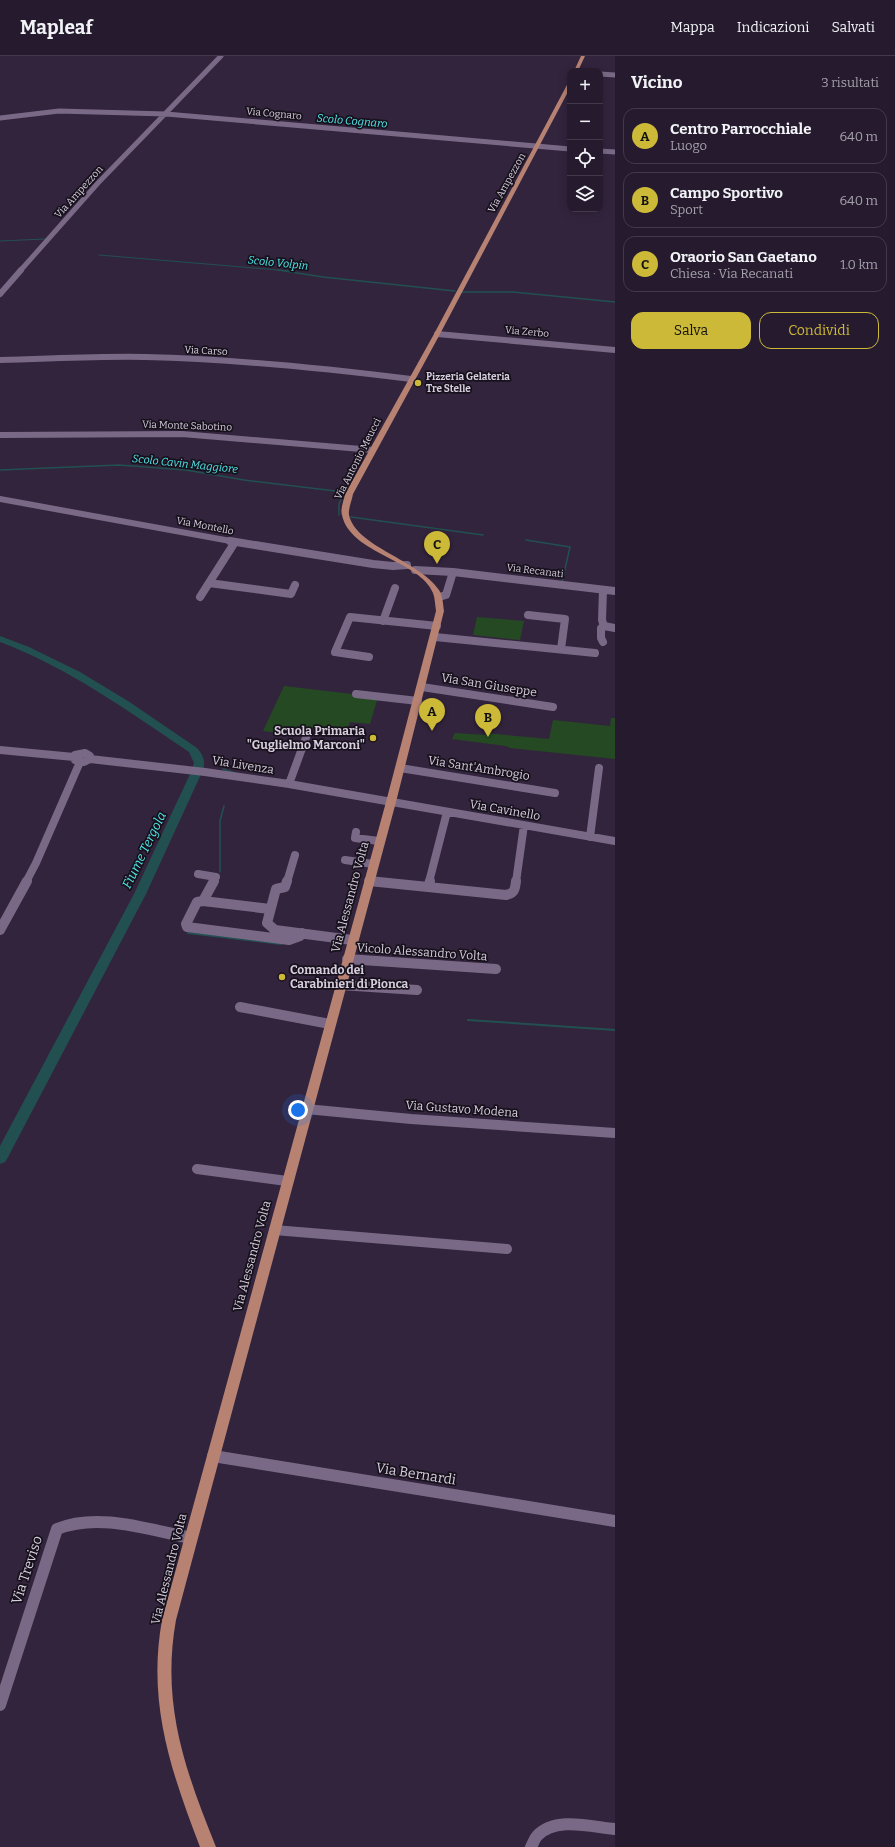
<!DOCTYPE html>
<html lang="it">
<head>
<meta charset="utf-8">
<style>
	body { margin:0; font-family:Bitter,serif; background:#2e2436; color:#f1f3f6 }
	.controls { position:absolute; right:12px; top:12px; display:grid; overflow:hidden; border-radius:8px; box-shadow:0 2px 10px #0003 }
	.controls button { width:36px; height:36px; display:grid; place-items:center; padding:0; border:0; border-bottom:1px solid #42394a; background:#261b2e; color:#f1f3f6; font:20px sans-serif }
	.you { position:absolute; left:298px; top:1054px; width:14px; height:14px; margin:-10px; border:3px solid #fff; border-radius:50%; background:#1a73e8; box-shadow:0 0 0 6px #1a73e833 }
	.badge { display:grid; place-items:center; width:26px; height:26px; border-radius:50%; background:#cdb938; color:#111; font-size:13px; font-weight:700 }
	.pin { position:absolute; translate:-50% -33px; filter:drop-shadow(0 1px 2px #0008) }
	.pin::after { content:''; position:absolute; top:21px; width:14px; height:12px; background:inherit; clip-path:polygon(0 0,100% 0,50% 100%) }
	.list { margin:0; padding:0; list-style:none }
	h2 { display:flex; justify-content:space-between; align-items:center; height:52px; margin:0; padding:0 16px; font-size:17px }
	h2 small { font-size:13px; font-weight:400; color:#a4a1aa }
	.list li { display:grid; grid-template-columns:26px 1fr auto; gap:12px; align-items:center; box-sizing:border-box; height:56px; margin:0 8px 8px; padding:0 8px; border:1px solid #42394a; border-radius:12px }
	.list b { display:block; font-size:15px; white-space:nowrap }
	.list p { margin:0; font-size:13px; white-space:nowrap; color:#a4a1aa }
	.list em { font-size:13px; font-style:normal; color:#a4a1aa }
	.actions { display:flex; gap:8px; padding:12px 16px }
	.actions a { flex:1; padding:9px 0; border:1px solid #cdb938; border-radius:12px; text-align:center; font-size:14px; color:#cdb938 }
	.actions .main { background:#cdb938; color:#111 }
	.icon { flex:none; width:22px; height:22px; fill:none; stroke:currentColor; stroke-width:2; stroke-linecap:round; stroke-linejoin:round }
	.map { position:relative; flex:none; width:615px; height:1791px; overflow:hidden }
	header { display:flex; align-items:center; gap:24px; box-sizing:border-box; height:56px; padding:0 20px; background:#261b2e; border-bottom:1px solid #42394a }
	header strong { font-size:19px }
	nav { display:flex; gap:22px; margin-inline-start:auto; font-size:14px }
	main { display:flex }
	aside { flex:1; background:#261b2e }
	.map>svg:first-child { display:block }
	.green { fill:#254a23 }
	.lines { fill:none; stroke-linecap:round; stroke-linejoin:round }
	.stream-far2 { stroke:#225051; stroke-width:1 }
	.stream-far1 { stroke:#225051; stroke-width:1.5 }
	.stream { stroke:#225051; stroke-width:2 }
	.river { fill:#225051; fill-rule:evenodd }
	.minor-far4 { stroke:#796986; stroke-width:5 }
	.minor-far3 { stroke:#796986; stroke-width:6 }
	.minor-far2 { stroke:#796986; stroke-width:8 }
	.minor-far1 { stroke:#796986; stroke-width:10 }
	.minor { stroke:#796986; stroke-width:12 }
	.major { fill:#b78272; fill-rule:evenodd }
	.poi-dot { fill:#cdb938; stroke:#17111c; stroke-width:1.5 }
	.labels { text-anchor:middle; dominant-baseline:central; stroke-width:3.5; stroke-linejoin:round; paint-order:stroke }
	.far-street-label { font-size:10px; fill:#d6cddd; stroke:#17111c }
	.far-poi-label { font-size:10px; font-weight:bold; fill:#d6cddd; stroke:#17111c; text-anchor:start }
	.far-water-label { font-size:11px; font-style:italic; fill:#50e7eb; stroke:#17111c }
	.street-label { font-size:12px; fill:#d6cddd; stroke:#17111c }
	.poi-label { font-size:12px; font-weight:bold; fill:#d6cddd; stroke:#17111c; text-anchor:end }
	.water-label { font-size:13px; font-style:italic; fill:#50e7eb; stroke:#17111c }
	.near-street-label { font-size:14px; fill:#d6cddd; stroke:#17111c }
</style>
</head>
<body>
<header>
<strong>Mapleaf</strong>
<nav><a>Mappa</a><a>Indicazioni</a><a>Salvati</a></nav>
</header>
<main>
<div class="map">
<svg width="615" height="1791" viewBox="0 0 615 1791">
	<rect width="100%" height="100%" fill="#32243d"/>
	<path class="green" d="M 477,561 L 524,565 L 520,584 L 473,579 Z
		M 284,630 L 352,638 L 352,640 L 371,642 L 378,641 L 370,668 L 350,666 L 346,676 L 306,671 L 299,672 L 296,679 L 263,675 Z
		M 611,662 L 615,662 L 615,703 L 510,692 L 506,690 L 452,683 L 455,677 L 485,679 L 485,677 L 549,683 L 553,664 L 610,670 Z"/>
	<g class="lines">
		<path class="stream-far2" d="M 0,185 L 45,183
			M 99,199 L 290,215"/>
		<path class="stream-far1" d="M 278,214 L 323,221 L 455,235
			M 462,236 L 513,236 L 615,246
			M 0,414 L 119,409 L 186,414 L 244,424 L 344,436 L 339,448 L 339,459
			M 351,461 L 483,479
			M 526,484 L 570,491 L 562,526
			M 199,711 L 203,711
			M 223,713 L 235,717
			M 220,816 L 220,765 L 224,750"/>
		<path class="stream" d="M 188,877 L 281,888
			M 468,964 L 615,974"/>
		<path class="river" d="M 0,580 L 29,591 L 80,616 L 128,645 L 197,692 C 204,700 206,706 202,716 L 146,838 L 7,1103 L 5,1106 L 0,1108 L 0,1090 L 134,838 L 191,716 L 194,707 L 189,696 C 128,655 69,612 0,586 Z"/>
		<path class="minor-far4" d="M 600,18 L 615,19
			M 0,62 L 59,55 L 166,58 L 570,93
			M 600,95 L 615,96
			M 20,215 L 98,127 L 221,0"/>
		<path class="minor-far3" d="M 0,238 L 21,214
			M 437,278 L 615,294
			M 0,304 C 48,303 97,300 145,301 C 234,303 323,312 411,323
			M 0,379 L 182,378 L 373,394
			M 0,443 L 236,486"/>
		<path class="minor-far2" d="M 230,485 L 373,508 L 393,510 L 407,509
			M 415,514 L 453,516 L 615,535
			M 209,527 L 291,538 L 295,529
			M 603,534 L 602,564 L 604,570 L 601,572 L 601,582 L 603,586
			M 200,541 L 235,486
			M 439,541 L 446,539 L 453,516
			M 528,559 L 565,563 L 561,593
			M 383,565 L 395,532
			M 604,570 L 615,572
			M 435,581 L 595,597
			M 369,601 L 335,596 L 350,561 L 437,570
			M 422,631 L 553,651
			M 356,638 L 418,645
			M 0,694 L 74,701
			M 85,697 L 90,700 L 90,703 L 84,706 L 75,704 L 75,699 Z
			M 90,703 L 205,716 L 289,728 L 615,785
			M 400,712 L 555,737
			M 289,728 L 308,676
			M 356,776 L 355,782 L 379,785
			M 590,781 L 599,712
			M 345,804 L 373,808
			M 198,818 L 216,821 L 213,826
			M 369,825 L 376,826
			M 26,826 L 36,807 L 80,706
			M 287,826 L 295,799
			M 429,826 L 447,756
			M 516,826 L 524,769"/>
		<path class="minor-far1" d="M 214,825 L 203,845 L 270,853
			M 287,825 L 285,831 L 276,833 L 267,867 L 275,874 L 352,884
			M 369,825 L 428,831 L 430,825
			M 428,831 L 506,839 C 515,837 515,833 516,825
			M 203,845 L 197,846 L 186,868 L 187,871 L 289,884 L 300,880 L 302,877
			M 0,874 L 27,825
			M 347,903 L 496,913
			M 340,929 L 417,934
			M 240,951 L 330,968
			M 306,1053 L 411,1063 L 615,1077
			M 197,1113 L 287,1125
			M 274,1174 L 507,1193"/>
		<path class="minor" d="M 213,1400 L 615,1465
			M 0,1649 L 57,1473 C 99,1456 149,1474 191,1482
			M 531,1791 C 533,1788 534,1783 537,1780 C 555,1760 592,1771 615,1773"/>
		<path class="major" d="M 581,0 L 585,0 L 578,15 L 574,15 Z
			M 570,26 L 570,32 L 440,278 L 353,438 C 352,444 348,453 349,459 C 356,491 419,504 439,534 C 443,540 443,549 444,555 L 396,746 L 176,1564 C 161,1648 185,1714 216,1791 L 200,1791 C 171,1715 147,1647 162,1564 L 386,746 L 436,555 C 435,549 435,542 433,537 C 420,504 350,498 342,459 C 340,453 344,444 345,438 L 434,278 L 568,27 Z"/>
	</g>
	<g class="poi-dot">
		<circle cx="418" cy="327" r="4"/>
		<circle cx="373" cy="682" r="4"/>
		<circle cx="282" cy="921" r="4"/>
	</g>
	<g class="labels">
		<g class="far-street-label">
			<text transform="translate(274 58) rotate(5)">Via Cognaro</text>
			<text transform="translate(507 127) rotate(-61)">Via Ampezzon</text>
			<text transform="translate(79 136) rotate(-48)">Via Ampezzon</text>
			<text transform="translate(527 276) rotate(5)">Via Zerbo</text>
			<text transform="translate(206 295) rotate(3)">Via Carso</text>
			<text transform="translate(187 370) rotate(2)">Via Monte Sabotino</text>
			<text transform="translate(358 403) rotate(-63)">Via Antonio Meucci</text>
			<text transform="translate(205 470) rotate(11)">Via Montello</text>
			<text transform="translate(535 515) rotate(7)">Via Recanati</text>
		</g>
		<g class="far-poi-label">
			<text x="426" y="321">Pizzeria Gelateria<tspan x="426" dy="12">Tre Stelle</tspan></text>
		</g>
		<g class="far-water-label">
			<text transform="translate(352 65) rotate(5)">Scolo Cognaro</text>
			<text transform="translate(278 207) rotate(6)">Scolo Volpin</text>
			<text transform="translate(185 408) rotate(6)">Scolo Cavin Maggiore</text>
		</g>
		<g class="street-label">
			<text transform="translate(489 629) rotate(9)">Via San Giuseppe</text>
			<text transform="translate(243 709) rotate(9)">Via Livenza</text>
			<text transform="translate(479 712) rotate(9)">Via Sant'Ambrogio</text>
			<text transform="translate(505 754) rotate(10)">Via Cavinello</text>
			<text transform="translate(350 841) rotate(-75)">Via Alessandro Volta</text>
			<text transform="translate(422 896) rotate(4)">Vicolo Alessandro Volta</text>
			<text transform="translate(462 1053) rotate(4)">Via Gustavo Modena</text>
			<text transform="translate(252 1200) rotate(-75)">Via Alessandro Volta</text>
			<text transform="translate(169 1513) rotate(-76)">Via Alessandro Volta</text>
		</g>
		<g class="poi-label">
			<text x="365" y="675">Scuola Primaria<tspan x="365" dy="14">"Guglielmo Marconi"</tspan></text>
			<text x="290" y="914" text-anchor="start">Comando dei<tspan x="290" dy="14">Carabinieri di Pionca</tspan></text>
		</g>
		<g class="water-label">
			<text transform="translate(144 794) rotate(-64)">Fiume Tergola</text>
		</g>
		<g class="near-street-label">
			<text transform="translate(416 1418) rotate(9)">Via Bernardi</text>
			<text transform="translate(27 1514) rotate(-72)">Via Treviso</text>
		</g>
	</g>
</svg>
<div class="controls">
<button>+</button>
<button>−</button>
<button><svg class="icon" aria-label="locate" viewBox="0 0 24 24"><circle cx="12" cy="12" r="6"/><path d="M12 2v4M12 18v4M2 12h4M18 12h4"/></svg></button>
<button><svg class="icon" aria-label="layers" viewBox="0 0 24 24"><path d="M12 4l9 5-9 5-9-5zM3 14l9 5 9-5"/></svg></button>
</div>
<div class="you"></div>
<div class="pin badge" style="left:432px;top:675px">A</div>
<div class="pin badge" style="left:488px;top:681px">B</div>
<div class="pin badge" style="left:437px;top:508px">C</div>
</div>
<aside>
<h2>Vicino<small>3 risultati</small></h2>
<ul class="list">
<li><span class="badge">A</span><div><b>Centro Parrocchiale</b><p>Luogo</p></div><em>640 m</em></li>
<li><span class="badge">B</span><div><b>Campo Sportivo</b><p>Sport</p></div><em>640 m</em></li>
<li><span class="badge">C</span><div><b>Oraorio San Gaetano</b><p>Chiesa · Via Recanati</p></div><em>1.0 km</em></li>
</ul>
<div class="actions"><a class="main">Salva</a><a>Condividi</a></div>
</aside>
</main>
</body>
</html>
